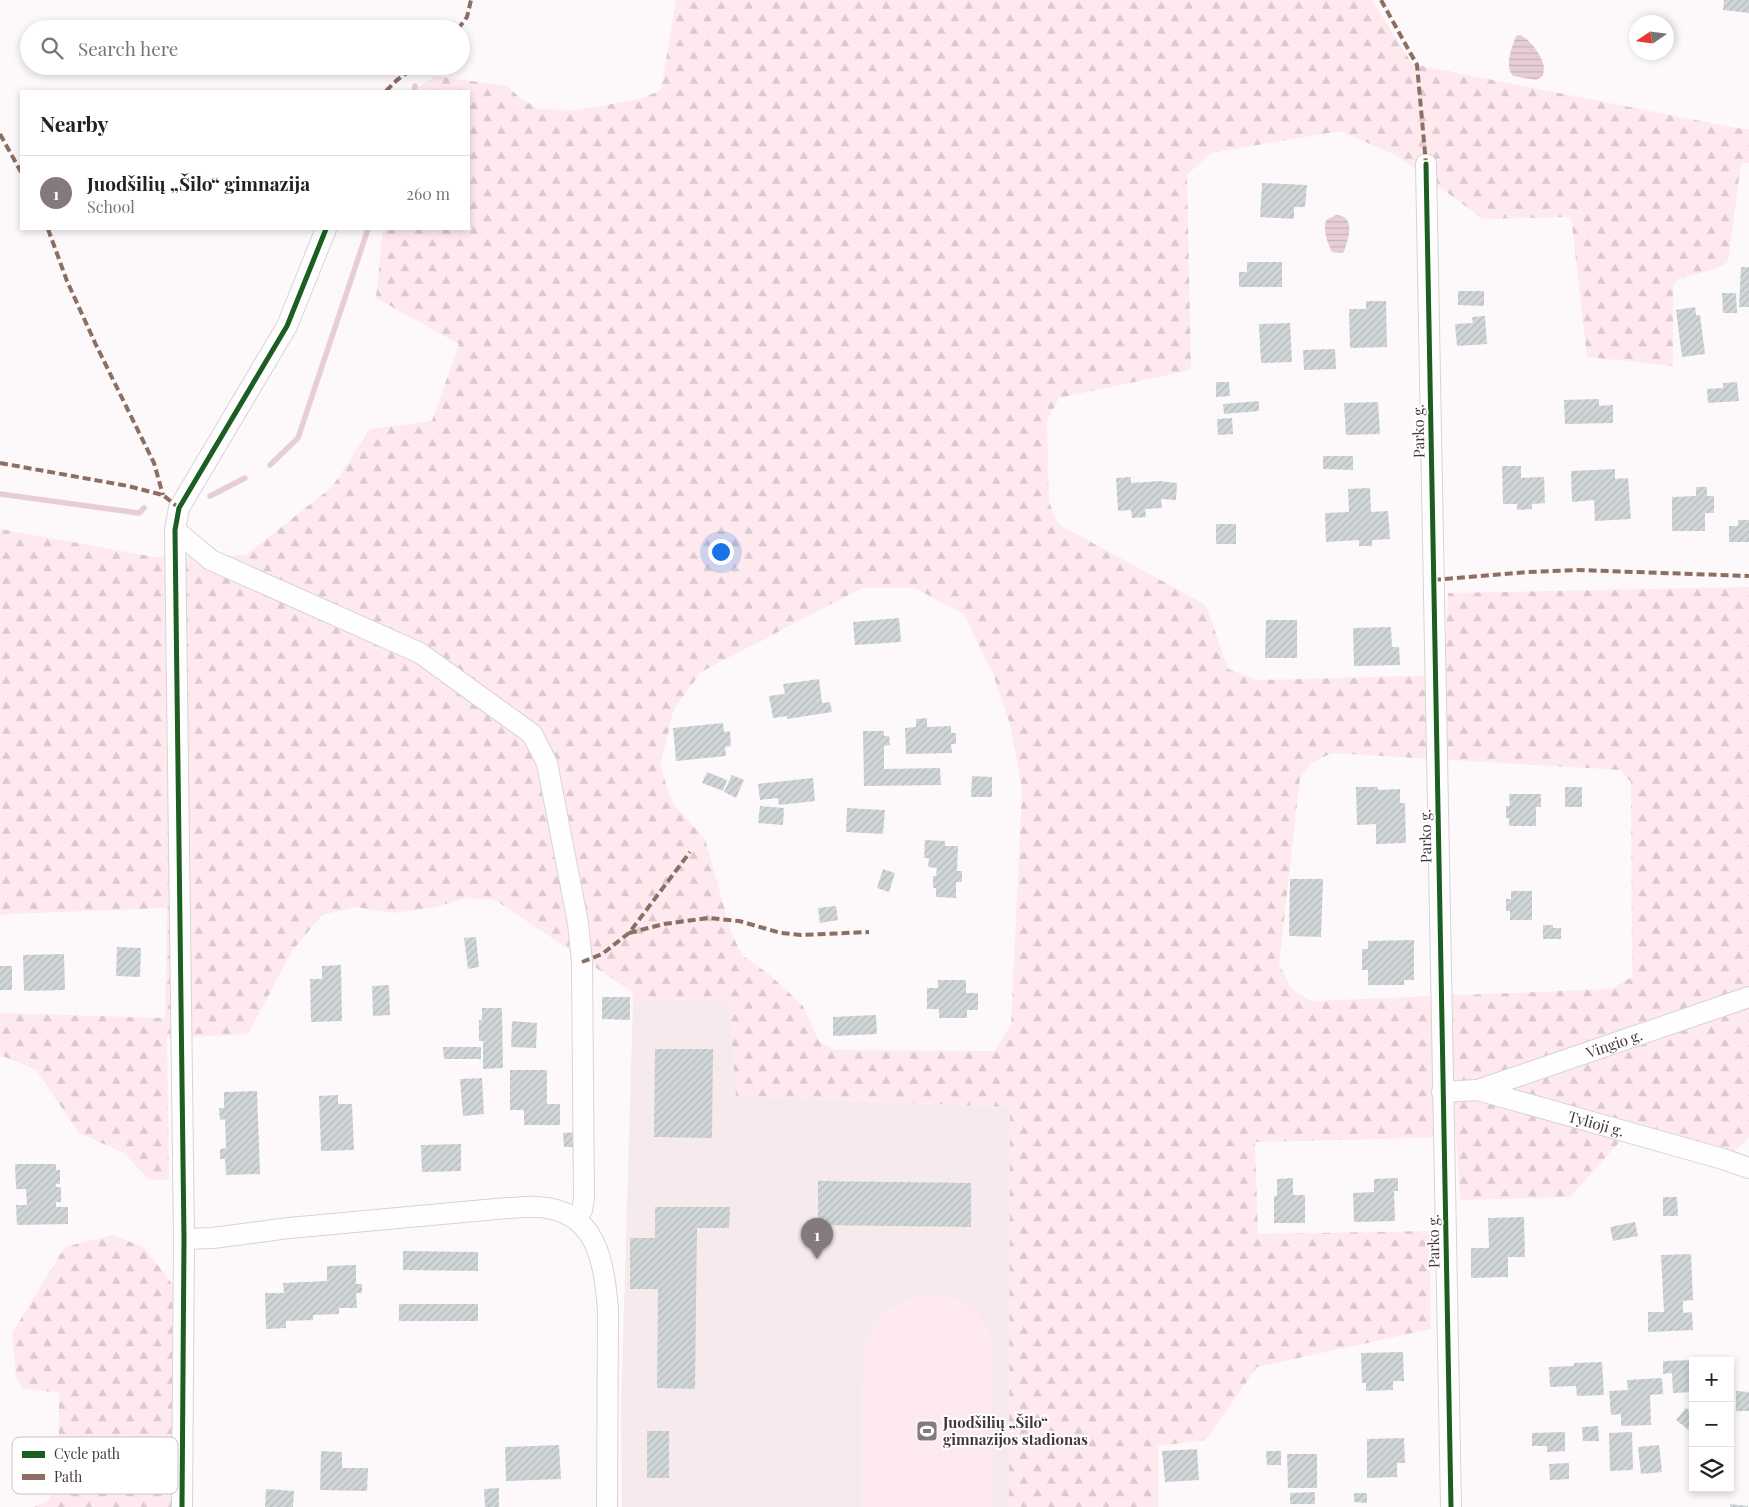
<!DOCTYPE html>
<html lang="en">
<head>
<meta charset="utf-8">
<style>
	body { margin:0; font-family:"Playfair Display",serif; background:#f6f6f6; color:#222 }
	.controls { position:absolute; right:15px; bottom:15px; display:grid; overflow:hidden; border-radius:0px; box-shadow:0 2px 8px #0003 }
	.controls button { width:45px; height:45px; display:grid; place-items:center; padding:0; border:0; border-bottom:1px solid #e0e0e0; background:#fff; color:#222; font:25px sans-serif }
	.compass { position:absolute; left:1629px; top:15px; width:45px; height:45px; border-radius:50%; background:#fff; box-shadow:0 2px 8px #0003; rotate:257deg }
	.you { position:absolute; left:720px; top:551px; width:18px; height:18px; margin:-12px; border:4px solid #fff; border-radius:50%; background:#1a73e8; box-shadow:0 0 0 8px #1a73e833 }
	.badge { display:grid; place-items:center; width:32px; height:32px; border-radius:50%; background:#847a7d; color:#fff; font-size:16px; font-weight:700 }
	.pin { position:absolute; translate:-50% -41px; filter:drop-shadow(0 1px 2px #0008) }
	.pin::after { content:''; position:absolute; top:26px; width:18px; height:15px; background:inherit; clip-path:polygon(0 0,100% 0,50% 100%) }
	.list { margin:0; padding:0; list-style:none }
	h2 { display:flex; justify-content:space-between; align-items:center; height:65px; margin:0; padding:0 20px; font-size:21px }
	h2 small { font-size:16px; font-weight:400; color:#767676 }
	.list li { display:grid; grid-template-columns:32px 1fr auto; gap:15px; align-items:center; box-sizing:border-box; height:75px; padding:0 20px; border-top:1px solid #e0e0e0 }
	.list b { display:block; font-size:19px; white-space:nowrap }
	.list p { margin:0; font-size:16px; white-space:nowrap; color:#767676 }
	.list em { font-size:16px; font-style:normal; color:#767676 }
	.icon { flex:none; width:28px; height:28px; fill:none; stroke:currentColor; stroke-width:2; stroke-linecap:round; stroke-linejoin:round }
	.map { position:relative; flex:none; width:1749px; height:1507px; overflow:hidden }
	.search { position:absolute; background:#fff; box-shadow:0 2px 8px #0003; left:20px; top:20px; width:450px; height:55px; display:flex; align-items:center; gap:12px; box-sizing:border-box; padding:0 18px; border-radius:28px; color:#767676; font-size:19px }
	.panel { position:absolute; background:#fff; box-shadow:0 2px 8px #0003; left:20px; top:90px; width:450px; height:140px; border-radius:0px }
	.map>svg:first-child { display:block }
	.built { fill:#f6eaed }
	.grass { fill:#feeaee }
	.forest { fill:url(#forest-firs); fill-rule:evenodd }
	.water { fill:url(#water-rules) }
	.lines { fill:none; stroke-linecap:round; stroke-linejoin:round }
	.stream { stroke:#e7ced4; stroke-width:5.5 }
	.building { fill:url(#building-hatch) }
	.minor-casing { stroke:#dad2d5; stroke-width:22 }
	.minor { stroke:#fffefe; stroke-width:20 }
	.quiet { stroke:#8d6e63; stroke-width:4; stroke-dasharray:8 4; stroke-linecap:butt }
	.cycleway-casing { stroke:#fff; stroke-width:8 }
	.cycleway { stroke:#1b5e20; stroke-width:5 }
	.labels { text-anchor:middle; dominant-baseline:central; stroke-width:4; stroke-linejoin:round; paint-order:stroke }
	.street-label { font-size:15px; fill:#433639; stroke:#fff }
	.poi-label { font-size:15px; font-weight:bold; fill:#433639; stroke:#fff; text-anchor:start }
	.key { fill:#fff; stroke:#c7c3c4; stroke-width:1 }
	.key-label { font-size:14px; fill:#433639 }
</style>
</head>
<body>
<div class="map">
<svg width="1749" height="1507" viewBox="0 0 1749 1507">
	<defs>
		<pattern id="forest-firs" width="22" height="20" patternUnits="userSpaceOnUse" patternTransform="scale(1.25)"><rect width="22" height="20" fill="#feeaee"/><path d="M5 1l3.5 6h-7zM16 11l3.5 6h-7z" fill="#dbc9cd"/></pattern>
		<pattern id="water-rules" width="6" height="5" patternUnits="userSpaceOnUse" patternTransform="scale(1.25)"><rect width="6" height="5" fill="#e7ced4"/><path d="M0 2.5h6" fill="none" stroke="#c7b2b7"/></pattern>
		<pattern id="building-hatch" width="6" height="6" patternUnits="userSpaceOnUse" patternTransform="scale(1.25)"><rect width="6" height="6" fill="#d0d6d8"/><path d="M-1 1l2-2M0 6l6-6M5 7l2-2" fill="none" stroke="#b4b8ba"/></pattern>
	</defs>
	<rect width="100%" height="100%" fill="#fdf9fa"/>
	<path class="built" d="M 633,999 L 729,1000 L 737,1096 L 1010,1107 L 1009,1507 L 622,1507 L 621,1410 Z"/>
	<path class="grass" d="M 941,1296 L 965,1302 L 980,1316 L 990,1333 L 992,1357 L 992,1507 L 861,1507 L 862,1352 L 869,1332 L 886,1310 L 912,1298 Z"/>
	<path class="forest" d="M 676,0 L 1372,0 L 1412,64 L 1736,128 L 1749,129 L 1749,163 L 1741,163 L 1728,262 L 1716,269 L 1678,279 L 1673,286 L 1673,366 L 1587,357 L 1571,217 L 1483,219 L 1396,155 L 1340,131 L 1211,153 L 1187,175 L 1191,370 L 1059,398 L 1047,421 L 1049,502 L 1058,524 L 1206,605 L 1228,669 L 1257,680 L 1444,675 L 1448,593 L 1749,587 L 1749,1137 L 1734,1152 L 1634,1126 L 1570,1197 L 1460,1200 L 1456,1137 L 1255,1142 L 1258,1234 L 1430,1231 L 1431,1329 L 1257,1367 L 1206,1440 L 1158,1446 L 1158,1507 L 1009,1507 L 1010,1107 L 736,1096 L 729,1000 L 633,999 L 632,992 L 495,900 L 466,898 L 432,908 L 392,913 L 356,907 L 322,915 L 292,951 L 248,1034 L 167,1038 L 169,1180 L 149,1180 L 124,1153 L 79,1133 L 36,1070 L 0,1055 L 0,1013 L 165,1018 L 167,908 L 10,914 L 0,916 L 0,529 L 155,557 L 246,555 L 332,487 L 370,429 L 432,421 L 459,344 L 376,298 L 383,229 L 469,229 L 469,91 L 411,91 L 436,76 L 508,86 L 520,98 L 539,109 L 579,110 L 643,98 L 661,90 ZM 862,588 L 915,588 L 964,614 L 993,674 L 1010,724 L 1022,789 L 1011,1024 L 995,1051 L 834,1050 L 819,1041 L 803,1006 L 770,975 L 742,955 L 731,932 L 705,839 L 673,804 L 662,772 L 661,762 L 674,709 L 701,672 ZM 1332,753 L 1620,770 L 1631,782 L 1632,977 L 1611,989 L 1310,1001 L 1292,989 L 1279,964 L 1300,778 L 1311,763 Z
		M 112,1235 L 144,1247 L 173,1285 L 171,1507 L 34,1507 L 48,1501 L 59,1480 L 59,1393 L 22,1388 L 16,1377 L 12,1333 L 65,1247 Z"/>
	<path class="water" d="M 1520,35 C 1529,38 1543,57 1544,67 C 1544,70 1543,73 1543,76 L 1536,80 L 1513,76 C 1504,65 1512,48 1516,36 Z
		M 1336,215 C 1357,216 1348,239 1344,252 L 1341,253 L 1332,252 C 1327,242 1323,231 1326,220 Z"/>
	<g class="lines">
		<path class="stream" d="M 414,91 L 415,86
			M 270,465 L 298,438 L 368,229
			M 0,494 L 139,513 L 144,508
			M 210,496 L 245,478"/>
	</g>
	<path class="building" d="M 1724,0 L 1749,0 L 1749,13 L 1723,10 Z
		M 1262,183 L 1307,185 L 1305,207 L 1294,207 L 1294,219 L 1260,217 Z
		M 1247,262 L 1282,262 L 1282,287 L 1239,287 L 1239,272 L 1247,272 Z
		M 1741,267 L 1749,267 L 1749,307 L 1739,307 Z
		M 1458,291 L 1484,291 L 1484,306 L 1458,305 Z
		M 1722,293 L 1736,293 L 1737,313 L 1723,313 Z
		M 1366,301 L 1386,301 L 1387,347 L 1350,348 L 1349,309 L 1366,309 Z
		M 1695,307 L 1696,315 L 1700,315 L 1705,354 L 1682,357 L 1676,310 Z
		M 1485,316 L 1487,344 L 1457,346 L 1455,324 L 1473,323 L 1472,317 Z
		M 1290,323 L 1292,362 L 1261,363 L 1259,324 Z
		M 1335,349 L 1336,369 L 1304,370 L 1303,350 Z
		M 1216,382 L 1229,382 L 1230,396 L 1216,397 Z
		M 1737,382 L 1739,401 L 1708,403 L 1707,389 L 1723,388 L 1723,383 Z
		M 1599,399 L 1599,406 L 1613,405 L 1613,423 L 1565,424 L 1564,400 Z
		M 1259,401 L 1259,411 L 1224,414 L 1223,404 Z
		M 1378,402 L 1380,434 L 1346,435 L 1344,403 Z
		M 1232,418 L 1233,434 L 1218,435 L 1217,419 Z
		M 1323,456 L 1353,456 L 1353,470 L 1323,469 Z
		M 1502,466 L 1521,466 L 1521,478 L 1544,477 L 1545,503 L 1532,504 L 1532,509 L 1517,510 L 1517,504 L 1503,504 Z
		M 1615,469 L 1615,479 L 1628,478 L 1631,519 L 1595,521 L 1594,500 L 1572,502 L 1571,471 Z
		M 1131,477 L 1131,483 L 1159,481 L 1177,483 L 1176,500 L 1161,499 L 1162,508 L 1145,509 L 1146,517 L 1132,518 L 1131,510 L 1118,511 L 1116,478 Z
		M 1696,487 L 1707,487 L 1707,496 L 1714,496 L 1714,513 L 1705,513 L 1705,531 L 1672,531 L 1672,497 L 1696,496 Z
		M 1370,488 L 1371,512 L 1388,511 L 1390,539 L 1372,540 L 1372,546 L 1359,546 L 1359,540 L 1326,542 L 1325,513 L 1349,512 L 1348,489 Z
		M 1738,520 L 1749,520 L 1749,542 L 1729,542 L 1729,526 L 1738,526 Z
		M 1216,524 L 1236,524 L 1236,544 L 1216,544 Z
		M 899,618 L 901,642 L 855,645 L 853,622 Z
		M 1266,620 L 1297,620 L 1297,658 L 1265,658 Z
		M 1391,627 L 1392,647 L 1399,647 L 1400,665 L 1354,666 L 1353,628 Z
		M 819,679 L 822,703 L 830,702 L 832,712 L 787,719 L 787,716 L 773,718 L 769,696 L 785,694 L 783,684 Z
		M 927,718 L 927,727 L 951,726 L 951,733 L 956,733 L 956,744 L 951,744 L 952,753 L 906,754 L 905,728 L 916,727 L 916,719 Z
		M 723,723 L 724,732 L 730,731 L 731,746 L 725,747 L 726,756 L 676,761 L 673,728 Z
		M 863,731 L 884,731 L 884,736 L 889,736 L 890,745 L 884,746 L 884,769 L 940,768 L 941,785 L 864,786 Z
		M 707,772 L 727,780 L 723,791 L 702,783 Z
		M 732,775 L 744,780 L 736,798 L 724,792 Z
		M 972,776 L 992,777 L 992,797 L 971,797 Z
		M 813,778 L 815,801 L 779,805 L 778,798 L 760,800 L 758,784 Z
		M 1356,787 L 1378,787 L 1378,790 L 1400,789 L 1400,803 L 1405,803 L 1406,843 L 1376,844 L 1376,824 L 1357,825 Z
		M 1565,787 L 1582,787 L 1582,807 L 1565,807 Z
		M 1509,794 L 1541,794 L 1541,807 L 1536,807 L 1536,826 L 1509,826 L 1509,818 L 1506,818 L 1506,806 L 1510,806 Z
		M 760,806 L 784,808 L 783,825 L 758,823 Z
		M 847,808 L 885,810 L 883,834 L 846,832 Z
		M 925,840 L 945,841 L 945,846 L 958,846 L 957,871 L 962,871 L 962,882 L 956,882 L 956,898 L 936,897 L 936,888 L 933,888 L 933,876 L 936,876 L 937,868 L 928,867 L 929,858 L 924,858 Z
		M 883,869 L 895,873 L 889,892 L 877,888 Z
		M 1290,879 L 1323,879 L 1321,937 L 1289,936 Z
		M 1511,891 L 1532,891 L 1532,920 L 1510,920 L 1510,911 L 1506,911 L 1506,899 L 1511,899 Z
		M 836,906 L 838,920 L 820,923 L 818,908 Z
		M 1543,925 L 1553,925 L 1553,928 L 1561,928 L 1561,939 L 1543,939 Z
		M 476,937 L 479,967 L 468,969 L 464,938 Z
		M 1414,940 L 1414,980 L 1404,980 L 1404,985 L 1368,985 L 1368,970 L 1362,970 L 1362,949 L 1368,949 L 1368,941 Z
		M 117,947 L 141,948 L 140,977 L 116,976 Z
		M 64,954 L 65,990 L 24,991 L 23,955 Z
		M 341,965 L 342,1021 L 311,1022 L 310,979 L 322,979 L 322,966 Z
		M 0,966 L 12,966 L 12,990 L 0,990 Z
		M 938,980 L 966,980 L 966,993 L 978,993 L 978,1010 L 967,1010 L 967,1018 L 939,1018 L 939,1009 L 927,1009 L 927,988 L 938,988 Z
		M 389,985 L 390,1015 L 373,1016 L 372,986 Z
		M 602,997 L 630,997 L 630,1020 L 602,1019 Z
		M 482,1008 L 502,1008 L 503,1068 L 483,1069 L 483,1041 L 479,1041 L 479,1020 L 482,1020 Z
		M 876,1015 L 877,1034 L 833,1036 L 833,1017 Z
		M 512,1021 L 537,1023 L 536,1048 L 511,1047 Z
		M 443,1047 L 481,1047 L 481,1059 L 444,1059 Z
		M 655,1049 L 713,1049 L 712,1138 L 654,1137 Z
		M 510,1070 L 547,1070 L 547,1104 L 560,1104 L 560,1125 L 524,1125 L 524,1110 L 510,1110 Z
		M 482,1078 L 484,1114 L 463,1116 L 460,1079 Z
		M 257,1091 L 260,1174 L 226,1175 L 225,1159 L 220,1159 L 220,1149 L 226,1148 L 225,1119 L 220,1120 L 219,1108 L 224,1108 L 224,1092 Z
		M 338,1095 L 338,1104 L 352,1104 L 354,1150 L 321,1151 L 319,1096 Z
		M 576,1132 L 576,1147 L 564,1147 L 563,1133 Z
		M 461,1144 L 461,1171 L 422,1172 L 421,1145 Z
		M 15,1164 L 56,1164 L 56,1170 L 60,1170 L 60,1184 L 56,1184 L 56,1187 L 61,1187 L 61,1202 L 56,1202 L 56,1207 L 68,1207 L 68,1224 L 17,1225 L 16,1205 L 27,1205 L 26,1189 L 16,1189 Z
		M 1293,1178 L 1293,1195 L 1305,1195 L 1305,1223 L 1274,1223 L 1274,1196 L 1277,1196 L 1277,1179 Z
		M 1398,1178 L 1398,1191 L 1394,1191 L 1395,1221 L 1354,1222 L 1353,1193 L 1374,1192 L 1374,1179 Z
		M 818,1181 L 971,1183 L 971,1227 L 818,1225 Z
		M 1663,1197 L 1677,1197 L 1678,1216 L 1663,1216 Z
		M 655,1207 L 730,1207 L 729,1228 L 697,1228 L 695,1389 L 657,1388 L 658,1289 L 630,1289 L 630,1238 L 655,1238 Z
		M 1524,1217 L 1525,1257 L 1508,1257 L 1508,1277 L 1471,1278 L 1471,1248 L 1489,1248 L 1488,1218 Z
		M 1635,1222 L 1638,1236 L 1613,1241 L 1610,1227 Z
		M 403,1251 L 478,1252 L 478,1271 L 403,1270 Z
		M 1691,1254 L 1693,1300 L 1683,1301 L 1683,1313 L 1692,1312 L 1693,1330 L 1648,1332 L 1648,1312 L 1664,1312 L 1661,1255 Z
		M 356,1265 L 356,1284 L 362,1284 L 362,1293 L 356,1293 L 357,1308 L 339,1308 L 339,1314 L 313,1315 L 313,1320 L 286,1321 L 286,1328 L 266,1329 L 265,1293 L 284,1293 L 283,1283 L 327,1281 L 327,1266 Z
		M 399,1304 L 478,1304 L 478,1321 L 399,1321 Z
		M 1403,1352 L 1404,1381 L 1393,1381 L 1393,1390 L 1366,1391 L 1366,1383 L 1362,1383 L 1361,1353 Z
		M 1693,1360 L 1693,1392 L 1673,1393 L 1672,1373 L 1663,1374 L 1663,1361 Z
		M 1602,1362 L 1604,1395 L 1577,1396 L 1576,1386 L 1550,1387 L 1549,1367 L 1574,1366 L 1574,1363 Z
		M 1662,1378 L 1663,1394 L 1650,1395 L 1651,1425 L 1621,1426 L 1621,1414 L 1611,1415 L 1609,1391 L 1628,1390 L 1627,1380 Z
		M 1736,1391 L 1749,1392 L 1749,1411 L 1736,1411 Z
		M 1686,1408 L 1693,1414 L 1693,1429 L 1691,1432 L 1676,1420 Z
		M 1598,1426 L 1599,1441 L 1583,1441 L 1582,1427 Z
		M 647,1431 L 669,1431 L 669,1478 L 647,1478 Z
		M 1565,1432 L 1565,1451 L 1547,1452 L 1547,1446 L 1532,1446 L 1532,1433 Z
		M 1632,1432 L 1633,1470 L 1610,1471 L 1609,1433 Z
		M 1404,1438 L 1405,1463 L 1397,1463 L 1397,1477 L 1367,1478 L 1367,1439 Z
		M 559,1445 L 561,1479 L 506,1481 L 505,1447 Z
		M 1659,1445 L 1662,1472 L 1641,1474 L 1638,1447 Z
		M 1197,1449 L 1199,1480 L 1165,1482 L 1162,1451 Z
		M 321,1451 L 342,1452 L 342,1468 L 368,1468 L 367,1491 L 320,1490 Z
		M 1266,1451 L 1281,1451 L 1281,1465 L 1267,1465 Z
		M 1287,1454 L 1317,1454 L 1317,1488 L 1288,1488 Z
		M 1569,1463 L 1569,1479 L 1550,1480 L 1549,1464 Z
		M 499,1488 L 499,1507 L 485,1507 L 484,1489 Z
		M 266,1489 L 294,1491 L 293,1507 L 265,1507 Z
		M 1315,1492 L 1315,1504 L 1290,1504 L 1290,1493 Z
		M 1354,1493 L 1367,1493 L 1367,1503 L 1354,1502 Z
		M 1730,1504 L 1748,1506 L 1748,1507 L 1730,1507 Z"/>
	<g class="lines">
		<g class="minor-casing">
			<g id="minor">
				<path d="M 1426,164 L 1451,1507"/>
				<path d="M 175,530 L 211,560 L 420,653 L 532,734 L 547,763 L 578,923 L 582,962 L 584,1198 L 582,1210 L 576,1219"/>
				<path id="s1" d="M 1478,1090 L 1749,997"/>
				<path id="s2" d="M 1442,1092 L 1478,1090 L 1723,1159 L 1749,1168"/>
				<path d="M 184,1239 L 213,1238 L 289,1228 L 507,1208 C 517,1208 528,1206 538,1207 C 597,1210 604,1262 608,1310 L 607,1507"/>
				<path d="M 182,1507 L 184,1239 L 175,530 L 179,508 L 287,326 L 326,229"/>
			</g>
		</g>
		<use href="#minor" class="minor"/>
		<path class="quiet" d="M 1381,0 L 1417,65 L 1426,164
			M 458,29 L 467,17 L 471,0
			M 386,91 L 397,80 L 417,66
			M 0,134 L 21,172
			M 48,229 L 67,281 L 96,345 L 154,463 L 163,495
			M 0,463 L 128,486 L 163,495 L 179,508
			M 1433,580 L 1528,572 L 1578,570 L 1749,576
			M 629,933 L 664,924 L 708,918 L 739,921 L 781,933 L 801,935 L 869,932
			M 582,962 L 602,954 L 629,933 L 690,852"/>
		<g class="cycleway-casing">
			<path id="cycleway" d="M 1426,164 L 1451,1507
				M 182,1507 L 184,1239 L 175,530 L 179,508 L 287,326 L 326,229"/>
		</g>
		<use href="#cycleway" class="cycleway"/>
	</g>
	<defs>
		<g id="stadium-square" transform="scale(1.125)"><rect x="-9" y="-9" width="18" height="18" rx="4" fill="#847a7d" stroke="#fff"/><path d="M0-5a6.5 5 0 1 0 0 10a6.5 5 0 1 0 0-10ZM-3.5-1.8h7v3.6h-7Z" fill="#fff"/></g>
	</defs>
	<g fill-rule="evenodd">
		<use href="#stadium-square" x="927" y="1431"/>
	</g>
	<g class="labels">
		<g class="street-label">
			<text transform="translate(1418 431) rotate(-91)">Parko g.</text>
			<text transform="translate(1425 836) rotate(-91)">Parko g.</text>
			<text stroke="none"><textPath href="#s1" startOffset="144">Vingio g.</textPath></text>
			<text stroke="none"><textPath href="#s2" startOffset="159">Tylioji g.</textPath></text>
			<text transform="translate(1433 1241) rotate(-91)">Parko g.</text>
		</g>
		<g class="poi-label">
			<text x="943" y="1422">Juodšilių „Šilo“<tspan x="943" dy="17">gimnazijos stadionas</tspan></text>
		</g>
	</g>
	<rect x="12" y="1437" width="166" height="57" rx="8" class="key"/>
	<rect x="22" y="1451" width="23" height="7" fill="#1b5e20"/>
	<rect x="22" y="1474" width="23" height="6" fill="#8d6e63"/>
	<g class="key-label">
		<text x="54" y="1459">Cycle path</text>
		<text x="54" y="1482">Path</text>
	</g>
</svg>
<div class="controls">
<button>+</button>
<button>−</button>
<button><svg class="icon" aria-label="layers" viewBox="0 0 24 24"><path d="M12 4l9 5-9 5-9-5zM3 14l9 5 9-5"/></svg></button>
</div>
<svg class="compass" viewBox="-18 -18 36 36"><path d="M0-13l5 13h-10z" fill="#e53935"/><path d="M0 13l5-13h-10z" fill="#767676"/></svg>
<div class="you"></div>
<div class="pin badge" style="left:817px;top:1259px">1</div>
<div class="search"><svg class="icon" aria-label="search" viewBox="0 0 24 24"><circle cx="10" cy="10" r="6"/><path d="M15 15l6 6"/></svg>Search here</div>
<section class="panel">
<h2>Nearby<small></small></h2>
<ul class="list">
<li><span class="badge">1</span><div><b>Juodšilių „Šilo“ gimnazija</b><p>School</p></div><em>260 m</em></li>
</ul>
</section>
</div>
</body>
</html>
